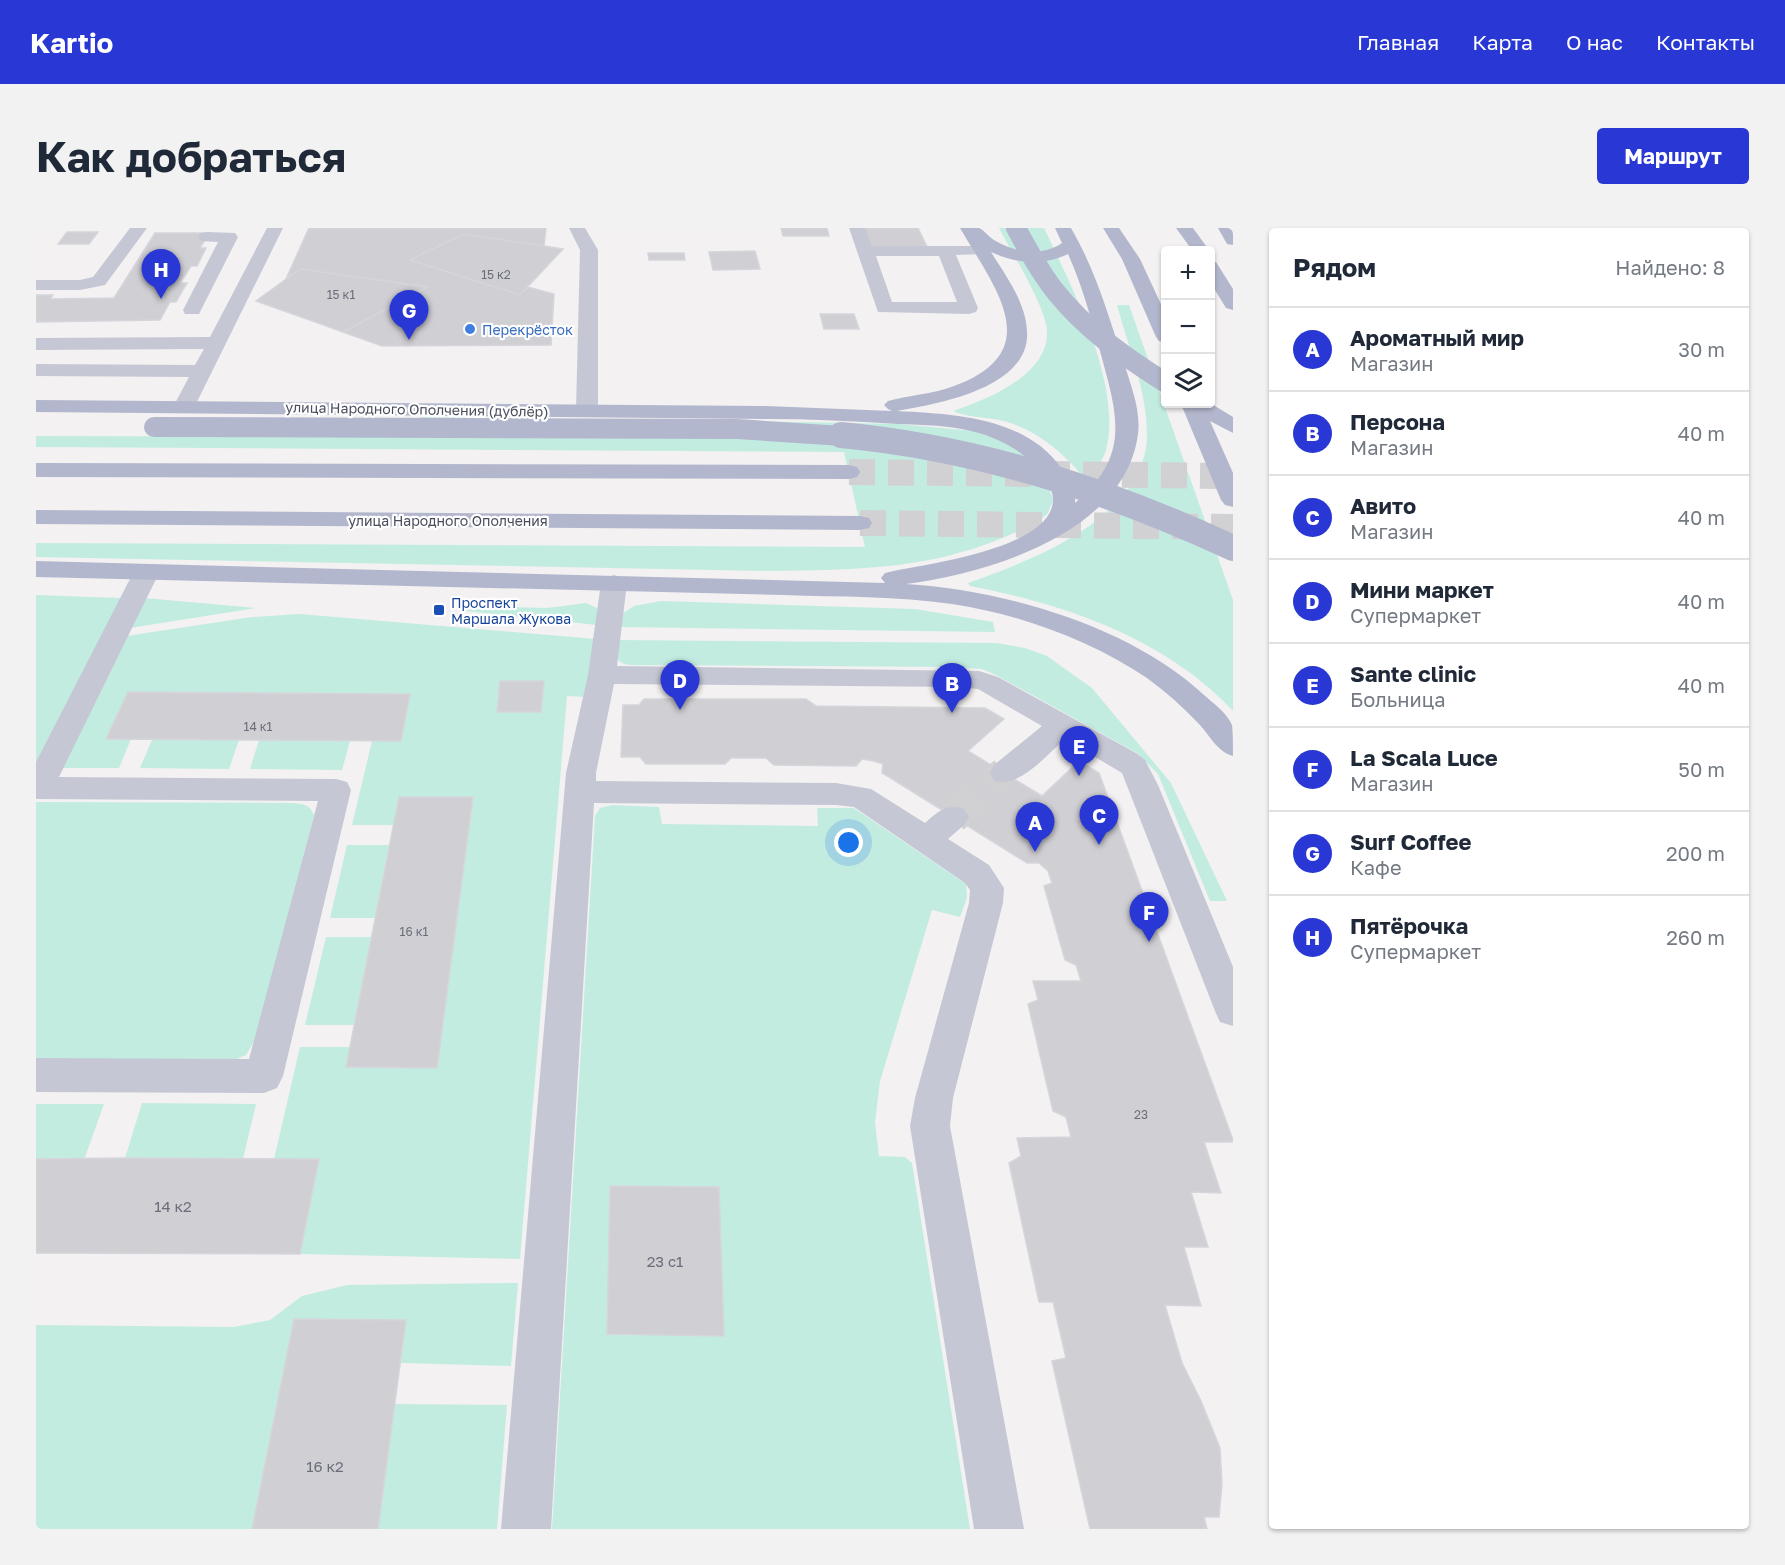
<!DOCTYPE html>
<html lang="ru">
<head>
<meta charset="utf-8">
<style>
	body { margin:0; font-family:"Golos Text",sans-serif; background:#f2f2f3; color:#1f2937 }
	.controls { position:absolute; right:18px; top:18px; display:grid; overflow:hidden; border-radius:6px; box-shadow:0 2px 4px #0004 }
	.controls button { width:54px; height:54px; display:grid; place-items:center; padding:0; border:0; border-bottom:2px solid #e0e1e3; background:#fff; color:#1f2937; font:30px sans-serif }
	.you { position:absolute; left:813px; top:615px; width:21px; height:21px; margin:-15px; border:4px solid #fff; border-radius:50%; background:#1a73e8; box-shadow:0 0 0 9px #1a73e833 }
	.badge { display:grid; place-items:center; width:39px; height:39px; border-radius:50%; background:#2938d4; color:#fff; font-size:20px; font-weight:700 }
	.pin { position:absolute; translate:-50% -50px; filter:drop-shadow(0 2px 3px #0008) }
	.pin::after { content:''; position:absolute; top:32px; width:21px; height:18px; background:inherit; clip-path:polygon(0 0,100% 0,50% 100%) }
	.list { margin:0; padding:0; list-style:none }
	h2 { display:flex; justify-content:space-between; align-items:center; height:78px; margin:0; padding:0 24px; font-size:26px }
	h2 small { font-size:20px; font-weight:400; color:#747a83 }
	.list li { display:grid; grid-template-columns:39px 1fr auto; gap:18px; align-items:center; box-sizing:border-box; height:84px; padding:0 24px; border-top:2px solid #e0e1e3 }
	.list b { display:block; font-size:22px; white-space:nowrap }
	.list p { margin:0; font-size:20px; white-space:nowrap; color:#747a83 }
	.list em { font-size:20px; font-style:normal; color:#747a83 }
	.icon { flex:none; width:33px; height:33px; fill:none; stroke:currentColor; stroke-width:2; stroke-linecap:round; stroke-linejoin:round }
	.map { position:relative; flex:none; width:1197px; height:1301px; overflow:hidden; border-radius:6px }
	header { display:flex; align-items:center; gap:36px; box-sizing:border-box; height:84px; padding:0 30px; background:#2938d4; color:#fff }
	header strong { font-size:28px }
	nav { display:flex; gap:33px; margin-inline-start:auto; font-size:21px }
	.intro { display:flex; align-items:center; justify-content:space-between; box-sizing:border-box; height:144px; padding:0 36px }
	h1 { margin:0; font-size:42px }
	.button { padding:15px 27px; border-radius:6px; background:#2938d4; color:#fff; font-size:21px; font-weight:700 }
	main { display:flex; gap:36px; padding:0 36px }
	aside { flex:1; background:#fff; border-radius:6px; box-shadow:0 2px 4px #0004 }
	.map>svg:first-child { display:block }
	.green { fill:#c3ece1 }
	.building { fill:#cfcfd4; stroke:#d5d5db; stroke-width:1.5 }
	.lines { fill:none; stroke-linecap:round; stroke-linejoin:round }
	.minor-tunnel { stroke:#d1d0d3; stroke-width:33; stroke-dasharray:33 16; stroke-linecap:butt }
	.major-tunnel { stroke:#d1d0d3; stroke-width:26; stroke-dasharray:26 13; stroke-linecap:butt }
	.minor { fill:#c5c8d4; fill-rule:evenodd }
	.major { fill:#b3b7cd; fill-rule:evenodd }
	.major-bridge-far1 { stroke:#b3b7cd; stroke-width:20 }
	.major-bridge { stroke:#b3b7cd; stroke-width:26 }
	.shop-dot { fill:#3f7fe0; stroke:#fff; stroke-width:2 }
	.transit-dot { fill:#1a4fb4; stroke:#fff; stroke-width:2 }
	.labels { text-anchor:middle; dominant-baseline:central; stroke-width:4.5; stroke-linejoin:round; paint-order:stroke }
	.number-label { font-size:12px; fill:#6b6e7a }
	.far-shop-label { font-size:14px; fill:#366cbe; stroke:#fff; text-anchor:start }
	.far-street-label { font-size:14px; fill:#4a4d5c; stroke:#fff }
	.far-transit-label { font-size:14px; fill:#164399; stroke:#fff; text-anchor:start }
	.near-number-label { font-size:15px; fill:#6b6e7a }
</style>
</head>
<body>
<header>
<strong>Kartio</strong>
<nav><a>Главная</a><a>Карта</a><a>О нас</a><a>Контакты</a></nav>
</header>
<div class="intro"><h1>Как добраться</h1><a class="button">Маршрут</a></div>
<main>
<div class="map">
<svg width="1197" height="1301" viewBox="0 0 1197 1301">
	<rect width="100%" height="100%" fill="#f3f1f1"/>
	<path class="green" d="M 963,0 L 1008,0 C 1035,57 1087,158 1070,222 C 1067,233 1058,243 1050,252 C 1028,225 998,199 963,192 C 949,189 929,189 917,183 C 953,171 1020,144 1010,96 C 1003,67 977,27 963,0 Z
		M 1081,77 L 1093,77 L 1197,372 L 1197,483 C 1129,410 1028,376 934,358 L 932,355 C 997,332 1111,289 1111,206 C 1111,163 1092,118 1081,77 Z
		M 384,189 L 763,194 L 863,196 L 939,203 L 960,210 L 994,230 L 1012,257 L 1017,272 L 1012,285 L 1003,293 C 910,342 833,342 730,343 L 0,329 L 0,315 L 829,319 L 808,224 L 0,219 L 0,208 L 379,209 Z
		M 0,367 L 85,370 L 0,539 Z
		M 109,370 L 220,380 L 94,400 Z
		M 625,373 L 879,381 L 957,394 L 959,404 L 583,399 L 584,387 L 598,378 Z
		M 550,375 L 561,380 L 561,397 L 430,383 L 432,378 L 511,380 Z
		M 264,386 L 560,411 L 548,469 L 531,468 L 484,1031 L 264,1026 L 283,932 L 238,931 L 264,819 L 314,819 L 311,839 L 401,840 L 437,570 L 363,569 L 358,597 L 316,597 L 336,513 L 365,513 L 374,466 L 92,465 L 71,511 L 95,511 L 83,540 L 27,540 L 90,408 L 216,389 Z
		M 580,412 L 961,415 L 989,420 L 1011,428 L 1056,460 L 1135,555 L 1191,673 L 1174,673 L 1122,546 L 1101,525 L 960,447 L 946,441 L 919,439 L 594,437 C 578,435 580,426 580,412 Z
		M 116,512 L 203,512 L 193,541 L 104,540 Z
		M 223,512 L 314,513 L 306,542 L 214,541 Z
		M 0,574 L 257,575 C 268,576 274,577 278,587 L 220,810 L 210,827 L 198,832 L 0,833 Z
		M 576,577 L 623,579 L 626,596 L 782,598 L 781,580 L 818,580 L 930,656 L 931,670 L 924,689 L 896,682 L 844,853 L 839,894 L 843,928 L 869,929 L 876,935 L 934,1301 L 516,1301 L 559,588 L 564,580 Z
		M 311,617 L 353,617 L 339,690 L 294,690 Z
		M 290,709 L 335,709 L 318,797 L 269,797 Z
		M 106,875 L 220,876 L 207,931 L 89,930 Z
		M 0,876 L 68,876 L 48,932 L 0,931 Z
		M 482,1055 L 475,1138 L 365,1135 L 370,1092 L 258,1091 L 216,1301 L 0,1301 L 0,1097 L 198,1099 L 234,1092 L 266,1068 L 311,1057 Z
		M 358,1176 L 471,1177 L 461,1301 L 342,1301 Z"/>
	<path class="building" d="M 273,0 L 510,0 L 508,18 L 427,6 L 374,32 L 484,67 L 492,59 L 518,66 L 515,117 L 346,118 L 307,104 L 392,59 L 264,41 L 250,51 Z
		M 745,0 L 791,0 L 793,8 L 747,8 Z
		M 825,0 L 882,0 L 892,21 L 833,21 Z
		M 31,4 L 62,4 L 53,16 L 22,16 Z
		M 119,5 L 173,5 L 164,20 L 170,20 L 161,38 L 155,38 L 144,55 L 151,55 L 140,74 L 134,74 L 124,92 L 0,94 L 0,67 L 17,67 L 14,71 L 78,70 Z
		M 427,6 L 508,18 L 527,21 L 484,67 L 374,32 Z
		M 719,23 L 724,41 L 677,42 L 673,24 Z
		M 612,25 L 648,25 L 649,32 L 613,32 Z
		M 264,41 L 392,59 L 307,104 L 220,73 Z
		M 784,86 L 818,86 L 823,101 L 788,101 Z
		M 464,453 L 508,453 L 505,484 L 461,484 Z
		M 92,464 L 374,466 L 365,513 L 70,511 Z
		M 608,471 L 770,471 L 780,478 L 949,480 L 968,491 L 932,523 L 1006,568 L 1043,533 L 1063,545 L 1197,912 L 1197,914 L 1168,914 L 1185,965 L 1155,964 L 1172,1019 L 1148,1019 L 1165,1078 L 1129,1077 L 1146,1135 L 1165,1173 L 1184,1220 L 1186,1256 L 1183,1289 L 1168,1289 L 1171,1301 L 1054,1301 L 1016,1133 L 1030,1130 L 1017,1074 L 1003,1074 L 973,935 L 985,928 L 981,910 L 1035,909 L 1030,889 L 1017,883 L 992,776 L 1002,772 L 997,753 L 1045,753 L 1040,737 L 1029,732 L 1008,658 L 1016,655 L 1012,643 L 1003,635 L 991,635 L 853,549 L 846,545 L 847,536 L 838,533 L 826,531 L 820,538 L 738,537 L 730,530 L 695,530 L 689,536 L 610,536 L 604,529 L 585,529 L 587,477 L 603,477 Z
		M 363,569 L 437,569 L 401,840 L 310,839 Z
		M 89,930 L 283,931 L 264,1026 L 0,1025 L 0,931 Z
		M 574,958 L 683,959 L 688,1108 L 571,1106 Z
		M 258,1091 L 370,1092 L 342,1301 L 216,1301 Z"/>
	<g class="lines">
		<path class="minor-tunnel" d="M 917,589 L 969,545"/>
		<path class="major-tunnel" d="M 813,244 L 1197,248
			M 824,295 L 1197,299"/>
		<path class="minor" d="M 94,0 L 111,0 L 69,57 L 44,62 L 0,62 L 0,52 L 44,52 L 57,49 Z
			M 231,0 L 247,0 L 156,184 L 148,185 L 140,184 L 137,179 L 153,149 L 0,148 L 0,136 L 159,137 L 168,121 L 0,122 L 0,110 L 174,109 Z
			M 533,0 L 549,0 L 562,22 L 562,182 L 559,187 L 551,188 L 543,187 L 540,182 L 544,22 Z
			M 813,0 L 829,0 L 836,18 L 951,18 L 954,22 L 951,26 L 920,27 L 942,80 L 940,84 L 933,86 L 842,84 ZM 840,28 L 903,28 L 921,74 L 856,74 Z
			M 171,4 L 199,5 L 202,9 L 165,82 L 163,86 L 149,86 L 147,82 L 182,14 L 165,13 L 162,9 L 165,5 Z
			M 110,337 L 119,340 L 123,345 L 23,549 L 300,551 L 311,554 L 315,562 L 247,848 L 241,860 L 228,865 L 0,864 L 0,830 L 213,831 L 282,573 L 0,571 L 0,534 L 97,345 L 101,340 Z
			M 578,347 L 587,350 L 591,355 L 581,438 L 943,443 L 962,449 L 1100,525 L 1109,532 L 1122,557 L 1197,739 L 1197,798 L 1184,794 L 1179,783 L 1086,545 L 1029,511 C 1010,527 985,560 958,553 L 954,545 L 958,537 L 1006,498 L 942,461 L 921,459 L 578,456 L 560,545 L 560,553 L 800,555 L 835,561 L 889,595 C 902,584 910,575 928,581 L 933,589 L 928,597 L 912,611 L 953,637 L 968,660 L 967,675 L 917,870 L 914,898 L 988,1301 L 938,1301 L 874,898 L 879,870 L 933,675 L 934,662 L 929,655 L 818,579 L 800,577 L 558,575 L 515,1301 L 465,1301 L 530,545 L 552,447 L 565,355 L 569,350 Z"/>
		<path class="major" d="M 924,0 C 929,0 938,0 943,0 C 948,2 953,9 958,12 C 980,25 1005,29 1026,15 L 1019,0 L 1035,0 C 1060,43 1073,89 1088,135 C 1095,158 1105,182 1102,206 C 1089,305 953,345 870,356 C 968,362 1094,398 1168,467 C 1177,475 1191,485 1196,497 C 1197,504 1197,520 1197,528 C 1180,523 1174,507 1162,495 C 1146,478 1129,463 1111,450 C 1054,412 983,386 916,376 C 861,368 804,369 748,367 L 0,349 L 0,333 L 849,355 L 845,350 L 849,345 C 883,336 1053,319 1010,251 C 994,227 966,211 939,204 C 914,197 887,197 862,196 C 818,193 774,191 730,191 L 0,184 L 0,172 L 730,178 L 856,183 L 852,181 L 848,177 L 852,173 C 874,167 897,166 918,158 C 1013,123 958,59 924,0 ZM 955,24 C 981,36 1007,38 1032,26 C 1046,57 1055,90 1064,123 C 1081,186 1096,227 1039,275 C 1040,262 1033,251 1026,241 C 990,189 918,186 861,183 C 902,176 995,160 991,103 C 990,75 970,48 955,24 Z
			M 1067,0 L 1083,0 L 1104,31 L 1130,87 L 1130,115 L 1123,113 L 1120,109 L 1086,31 Z
			M 1140,0 L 1157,0 L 1173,22 L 1156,22 Z
			M 1182,0 L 1197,0 L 1197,17 L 1191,16 Z
			M 1174,33 L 1180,34 L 1197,61 L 1197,82 L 1190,80 L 1174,54 Z
			M 1174,175 L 1197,189 L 1197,205 L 1174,193 L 1197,245 L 1197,279 L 1189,277 L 1185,272 L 1145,176 Z
			M 0,235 L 813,237 L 821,239 L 824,244 L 821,249 L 813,251 L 0,249 Z
			M 0,282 L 824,288 L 833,290 L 836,295 L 833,300 L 824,302 L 0,296 Z"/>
		<path class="major-bridge-far1" d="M 980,0 C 992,22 1004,44 1019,63 C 1050,102 1089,129 1130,155
			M 118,199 L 701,201 L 821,209"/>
		<path class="major-bridge" d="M 805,207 C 943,220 1072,262 1197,320"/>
	</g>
	<circle class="shop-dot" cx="434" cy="101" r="6"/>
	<rect class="transit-dot" x="397" y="376" width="12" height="12" rx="3"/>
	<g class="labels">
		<g class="number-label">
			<text x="460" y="46">15 к2</text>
			<text x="305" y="66">15 к1</text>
			<text x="222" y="498">14 к1</text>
			<text x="378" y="703">16 к1</text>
			<text x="1105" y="886">23</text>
		</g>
		<g class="far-shop-label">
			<text x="446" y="101">Перекрёсток</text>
		</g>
		<g class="far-street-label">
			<text transform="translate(381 181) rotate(1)">улица Народного Ополчения (дублёр)</text>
			<text x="412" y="292">улица Народного Ополчения</text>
		</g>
		<g class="far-transit-label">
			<text x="415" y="374">Проспект<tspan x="415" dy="16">Маршала Жукова</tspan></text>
		</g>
		<g class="near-number-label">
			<text x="137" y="978">14 к2</text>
			<text x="629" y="1033">23 с1</text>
			<text x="289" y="1238">16 к2</text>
		</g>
	</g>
</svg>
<div class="controls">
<button>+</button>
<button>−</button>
<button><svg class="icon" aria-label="layers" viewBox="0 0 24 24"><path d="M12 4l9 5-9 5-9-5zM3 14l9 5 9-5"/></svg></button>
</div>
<div class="you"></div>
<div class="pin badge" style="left:999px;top:624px">A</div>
<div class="pin badge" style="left:916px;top:485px">B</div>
<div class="pin badge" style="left:1063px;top:617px">C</div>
<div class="pin badge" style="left:644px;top:482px">D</div>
<div class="pin badge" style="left:1043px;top:548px">E</div>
<div class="pin badge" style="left:1113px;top:714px">F</div>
<div class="pin badge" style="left:373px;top:112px">G</div>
<div class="pin badge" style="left:125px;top:71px">H</div>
</div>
<aside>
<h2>Рядом<small>Найдено: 8</small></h2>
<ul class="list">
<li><span class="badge">A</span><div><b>Ароматный мир</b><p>Магазин</p></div><em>30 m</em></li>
<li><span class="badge">B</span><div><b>Персона</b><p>Магазин</p></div><em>40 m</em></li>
<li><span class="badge">C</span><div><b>Авито</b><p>Магазин</p></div><em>40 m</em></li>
<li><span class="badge">D</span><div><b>Мини маркет</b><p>Супермаркет</p></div><em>40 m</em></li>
<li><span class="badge">E</span><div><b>Sante clinic</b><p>Больница</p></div><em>40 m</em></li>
<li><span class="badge">F</span><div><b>La Scala Luce</b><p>Магазин</p></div><em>50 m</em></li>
<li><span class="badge">G</span><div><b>Surf Coffee</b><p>Кафе</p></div><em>200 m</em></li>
<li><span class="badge">H</span><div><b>Пятёрочка</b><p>Супермаркет</p></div><em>260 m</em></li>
</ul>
</aside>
</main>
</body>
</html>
